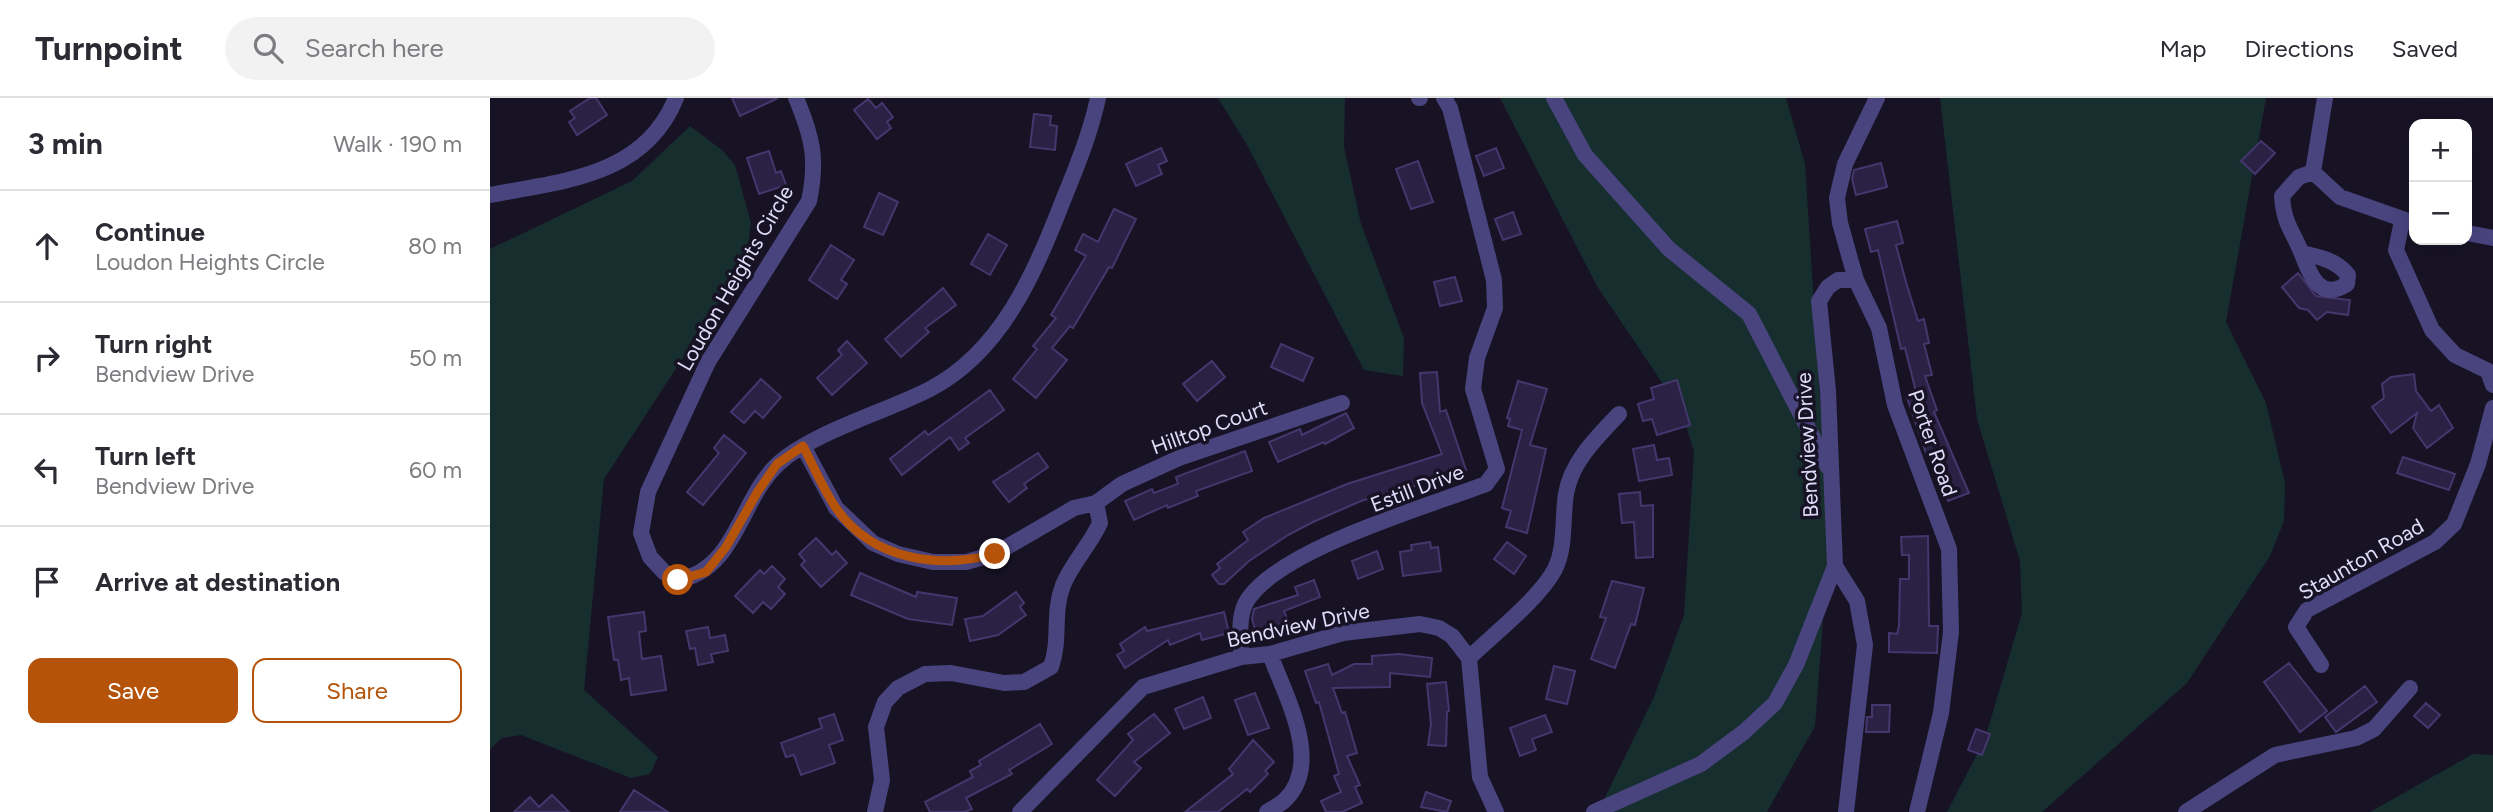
<!DOCTYPE html>
<html lang="en">
<head>
<meta charset="utf-8">
<style>
	body { margin:0; font-family:Figtree,sans-serif; background:#f2f2f3; color:#2b2b33 }
	.controls { position:absolute; right:21px; top:21px; display:grid; overflow:hidden; border-radius:14px; box-shadow:0 7px 28px #0002 }
	.controls button { width:63px; height:63px; display:grid; place-items:center; padding:0; border:0; border-bottom:2px solid #e1e1e2; background:#fff; color:#2b2b33; font:35px sans-serif }
	.stop { position:absolute; width:21px; height:21px; margin:-16px; border:5px solid #b45309; border-radius:50%; background:#fff }
	.stop.end { background:#b45309; border-color:#fff; box-shadow:0 2px 7px #0008 }
	.list { margin:0; padding:0; list-style:none }
	h2 { display:flex; justify-content:space-between; align-items:center; height:91px; margin:0; padding:0 28px; font-size:30px }
	h2 small { font-size:23px; font-weight:400; color:#7c7c81 }
	.list li { display:grid; grid-template-columns:46px 1fr auto; gap:21px; align-items:center; box-sizing:border-box; height:112px; padding:0 28px; border-top:2px solid #e1e1e2 }
	.list b { display:block; font-size:26px; white-space:nowrap }
	.list p { margin:0; font-size:23px; white-space:nowrap; color:#7c7c81 }
	.list em { font-size:23px; font-style:normal; color:#7c7c81 }
	.actions { display:flex; gap:14px; padding:21px 28px }
	.actions a { flex:1; padding:16px 0; border:2px solid #b45309; border-radius:14px; text-align:center; font-size:24px; color:#b45309 }
	.actions .main { background:#b45309; color:#fff }
	.icon { flex:none; width:38px; height:38px; fill:none; stroke:currentColor; stroke-width:2; stroke-linecap:round; stroke-linejoin:round }
	.map { position:relative; flex:none; width:2003px; height:714px; overflow:hidden }
	header { display:flex; align-items:center; gap:42px; box-sizing:border-box; height:98px; padding:0 35px; background:#fff; border-bottom:2px solid #e1e1e2 }
	header strong { font-size:33px }
	nav { display:flex; gap:38px; margin-inline-start:auto; font-size:24px }
	.search { width:490px; height:63px; background:#f2f2f3; display:flex; align-items:center; gap:18px; box-sizing:border-box; padding:0 24px; border-radius:38px; color:#7c7c81; font-size:26px }
	main { display:flex }
	aside { flex:1; background:#fff }
	.map>svg:first-child { display:block }
	.green { fill:#172e2f }
	.building { fill:#2a2144; stroke:#44376d; stroke-width:2 }
	.lines { fill:none; stroke-linecap:round; stroke-linejoin:round }
	.minor { stroke:#49447e; stroke-width:16 }
	.route { stroke:#b45309; stroke-width:9 }
	.labels { text-anchor:middle; dominant-baseline:central; stroke-width:7; stroke-linejoin:round; paint-order:stroke }
	.street-label { font-size:21px; fill:#e1dcfa; stroke:#171325 }
</style>
</head>
<body>
<header>
<strong>Turnpoint</strong>
<div class="search"><svg class="icon" aria-label="search" viewBox="0 0 24 24"><circle cx="10" cy="10" r="6"/><path d="M15 15l6 6"/></svg>Search here</div>
<nav><a>Map</a><a>Directions</a><a>Saved</a></nav>
</header>
<main>
<aside>
<h2>3 min<small>Walk · 190 m</small></h2>
<ul class="list">
<li><svg class="icon" aria-label="ahead" viewBox="0 0 24 24"><path d="M12 20V5M6 11l6-6 6 6"/></svg><div><b>Continue</b><p>Loudon Heights Circle</p></div><em>80 m</em></li>
<li><svg class="icon" aria-label="right" viewBox="0 0 24 24"><path d="M7 20v-9h11M14 6l5 5-5 5"/></svg><div><b>Turn right</b><p>Bendview Drive</p></div><em>50 m</em></li>
<li><svg class="icon" aria-label="left" viewBox="0 0 24 24"><path d="M17 20v-9H6M10 6l-5 5 5 5"/></svg><div><b>Turn left</b><p>Bendview Drive</p></div><em>60 m</em></li>
<li><svg class="icon" aria-label="arrive" viewBox="0 0 24 24"><path d="M6 21V4h12l-3 4 3 4H6"/></svg><div><b>Arrive at destination</b></div></li>
</ul>
<div class="actions"><a class="main">Save</a><a>Share</a></div>
</aside>
<div class="map">
<svg width="2003" height="714" viewBox="0 0 2003 714">
	<rect width="100%" height="100%" fill="#171325"/>
	<path class="green" d="M 728,0 L 855,0 L 854,49 L 871,126 L 914,240 L 913,278 L 874,272 L 757,47 Z
		M 1010,0 L 1296,0 L 1315,66 L 1339,442 L 1325,628 L 1277,714 L 1108,714 L 1164,599 L 1194,517 L 1204,354 L 1192,314 L 1107,188 Z
		M 1450,0 L 1776,0 L 1736,224 L 1776,305 L 1795,385 L 1794,423 L 1780,458 L 1697,585 L 1552,714 L 1457,714 L 1495,641 L 1532,515 L 1530,463 L 1487,321 Z
		M 200,28 L 232,52 L 245,67 L 261,125 L 256,163 L 114,381 L 94,592 L 168,659 L 160,676 L 141,680 L 31,637 L 12,640 L 0,651 L 0,151 L 142,83 Z
		M 1983,656 L 2003,657 L 2003,714 L 1880,714 Z"/>
	<path class="building" d="M 100,0 L 106,0 L 117,17 L 87,37 L 79,24 L 85,20 L 80,13 Z
		M 242,0 L 288,0 L 250,18 Z
		M 378,1 L 386,10 L 392,5 L 403,19 L 397,24 L 401,30 L 387,41 L 364,12 Z
		M 544,16 L 561,18 L 560,27 L 567,28 L 565,52 L 540,49 Z
		M 1771,43 L 1785,55 L 1765,76 L 1751,63 Z
		M 671,50 L 677,63 L 668,67 L 672,76 L 646,88 L 636,66 Z
		M 1006,50 L 1014,70 L 994,78 L 986,58 Z
		M 279,53 L 286,75 L 291,73 L 296,87 L 269,96 L 257,60 Z
		M 928,63 L 943,104 L 921,111 L 906,71 Z
		M 1391,65 L 1397,89 L 1366,97 L 1362,81 L 1364,72 Z
		M 389,95 L 408,104 L 393,137 L 374,129 Z
		M 624,111 L 646,121 L 622,170 L 619,169 L 583,230 L 580,228 L 562,250 L 577,262 L 546,300 L 523,281 L 547,251 L 543,248 L 566,220 L 561,217 L 596,158 L 585,152 L 593,136 L 608,144 Z
		M 1023,114 L 1031,136 L 1013,142 L 1005,121 Z
		M 1407,123 L 1413,145 L 1406,147 L 1416,184 L 1428,223 L 1434,221 L 1439,245 L 1434,246 L 1442,277 L 1435,278 L 1447,312 L 1444,314 L 1479,395 L 1458,403 L 1442,357 L 1437,358 L 1416,297 L 1426,294 L 1415,250 L 1411,251 L 1388,152 L 1381,154 L 1375,131 Z
		M 498,136 L 517,147 L 500,177 L 481,166 Z
		M 341,147 L 364,162 L 351,182 L 357,186 L 347,201 L 319,182 Z
		M 1808,175 L 1826,198 L 1860,202 L 1858,217 L 1837,214 L 1827,222 L 1818,212 L 1809,210 L 1792,189 Z
		M 965,179 L 972,203 L 950,208 L 944,184 Z
		M 453,190 L 466,207 L 435,230 L 439,234 L 411,259 L 395,241 Z
		M 357,243 L 377,265 L 342,297 L 327,280 L 352,257 L 348,252 Z
		M 791,246 L 823,260 L 813,283 L 781,269 Z
		M 722,263 L 735,279 L 707,303 L 693,286 Z
		M 947,274 L 950,314 L 956,312 L 976,372 L 948,381 L 947,377 L 908,396 L 907,393 L 871,403 L 823,424 L 798,437 L 759,463 L 734,486 L 729,486 L 722,477 L 730,470 L 727,466 L 758,442 L 753,434 L 774,420 L 857,386 L 952,356 L 932,305 L 930,275 Z
		M 1924,276 L 1926,293 L 1941,313 L 1949,307 L 1963,330 L 1937,350 L 1923,330 L 1927,315 L 1901,335 L 1882,309 L 1894,300 L 1892,286 L 1901,279 Z
		M 271,281 L 291,299 L 273,320 L 265,313 L 254,325 L 241,314 Z
		M 1187,282 L 1200,327 L 1167,337 L 1162,321 L 1153,323 L 1148,306 L 1164,301 L 1161,290 Z
		M 1028,283 L 1057,291 L 1040,347 L 1056,351 L 1037,435 L 1016,429 L 1021,413 L 1012,410 L 1032,332 L 1018,328 L 1020,321 L 1017,320 Z
		M 500,292 L 514,312 L 475,340 L 479,345 L 469,352 L 460,339 L 412,377 L 400,361 L 435,333 L 438,337 Z
		M 856,315 L 864,330 L 835,346 L 834,344 L 788,364 L 779,344 L 810,331 L 812,337 Z
		M 234,337 L 256,355 L 213,407 L 197,394 L 229,355 L 224,350 Z
		M 1164,347 L 1167,362 L 1179,360 L 1182,377 L 1149,383 L 1143,351 Z
		M 755,353 L 762,373 L 706,393 L 708,398 L 678,410 L 677,407 L 644,422 L 635,403 L 662,391 L 664,395 L 688,386 L 686,379 Z
		M 548,355 L 558,369 L 534,386 L 537,390 L 519,404 L 503,384 Z
		M 1913,359 L 1965,376 L 1959,392 L 1907,375 Z
		M 1150,394 L 1151,408 L 1163,407 L 1163,459 L 1146,460 L 1144,424 L 1132,425 L 1129,396 Z
		M 1438,438 L 1439,528 L 1448,528 L 1447,555 L 1399,554 L 1399,535 L 1407,536 L 1409,528 L 1410,481 L 1419,481 L 1419,457 L 1412,457 L 1411,439 Z
		M 326,440 L 342,457 L 346,453 L 357,465 L 331,489 L 311,467 L 315,463 L 309,456 Z
		M 940,444 L 941,450 L 948,449 L 951,473 L 913,478 L 910,454 L 922,452 L 921,447 Z
		M 1017,444 L 1036,458 L 1024,476 L 1004,461 Z
		M 887,453 L 893,471 L 868,481 L 862,463 Z
		M 282,468 L 295,481 L 288,489 L 295,496 L 281,511 L 273,504 L 263,515 L 245,498 L 270,472 L 274,476 Z
		M 370,475 L 426,499 L 427,494 L 467,500 L 462,527 L 418,521 L 361,497 Z
		M 824,482 L 830,499 L 794,513 L 798,523 L 766,534 L 762,521 L 764,511 L 808,497 L 805,489 Z
		M 1122,483 L 1154,490 L 1145,527 L 1141,526 L 1125,570 L 1101,561 L 1116,520 L 1110,519 Z
		M 526,494 L 534,505 L 530,509 L 536,517 L 508,537 L 480,543 L 475,521 L 493,518 Z
		M 154,514 L 156,533 L 149,534 L 152,561 L 171,558 L 176,592 L 141,597 L 139,580 L 131,582 L 128,562 L 124,562 L 118,519 Z
		M 734,514 L 739,535 L 712,542 L 710,535 L 680,547 L 678,542 L 635,570 L 627,557 L 634,553 L 630,546 L 655,529 L 657,533 Z
		M 218,529 L 220,540 L 235,537 L 238,553 L 221,556 L 223,564 L 208,567 L 205,550 L 200,551 L 196,533 Z
		M 909,556 L 942,560 L 940,579 L 900,575 L 900,589 L 843,590 L 852,615 L 855,614 L 867,655 L 857,658 L 870,687 L 865,689 L 872,705 L 852,714 L 836,714 L 831,703 L 851,694 L 844,678 L 849,676 L 829,604 L 826,605 L 815,573 L 838,566 L 842,577 L 864,566 L 882,566 L 882,558 Z
		M 1799,565 L 1837,613 L 1810,634 L 1774,584 Z
		M 1064,568 L 1085,573 L 1077,606 L 1056,601 Z
		M 956,584 L 959,613 L 957,614 L 956,648 L 938,647 L 941,626 L 937,586 Z
		M 1875,588 L 1887,604 L 1846,634 L 1835,619 Z
		M 765,595 L 779,630 L 758,637 L 745,602 Z
		M 713,599 L 721,620 L 694,631 L 685,611 Z
		M 1936,605 L 1950,617 L 1938,630 L 1924,618 Z
		M 1382,607 L 1400,607 L 1399,634 L 1376,634 L 1377,619 L 1382,619 Z
		M 344,616 L 353,642 L 339,647 L 345,665 L 311,677 L 304,657 L 296,659 L 291,645 L 332,630 L 329,621 Z
		M 664,616 L 680,635 L 644,664 L 651,670 L 625,698 L 607,682 L 643,642 L 638,636 Z
		M 1055,617 L 1062,634 L 1042,641 L 1046,652 L 1030,658 L 1020,630 Z
		M 550,626 L 562,646 L 519,672 L 522,676 L 476,700 L 482,711 L 475,714 L 440,714 L 435,704 L 483,679 L 480,673 L 491,667 L 489,663 Z
		M 1486,631 L 1500,636 L 1492,657 L 1478,652 Z
		M 763,642 L 784,664 L 775,673 L 778,676 L 760,694 L 757,691 L 728,714 L 695,714 L 743,676 L 739,671 Z
		M 144,692 L 178,714 L 130,714 Z
		M 936,694 L 961,703 L 957,714 L 931,709 Z
		M 62,697 L 79,714 L 24,714 L 40,699 L 49,709 Z"/>
	<g class="lines">
		<path class="minor" d="M 306,0 C 322,38 328,61 319,103 L 218,264 L 158,394 L 151,435 L 160,459 L 174,474 L 188,482 C 246,472 250,401 288,366 C 321,335 398,313 440,291 C 512,253 544,176 572,105 C 586,70 600,37 608,0
			M 929,0 L 930,0
			M 1064,0 L 1095,57 L 1179,151 L 1259,216 L 1338,369
			M 1387,0 L 1355,66 L 1347,100 L 1350,125 L 1366,182 L 1389,230 L 1405,307 L 1459,451 L 1461,534 L 1451,615 L 1427,714
			M 1823,74 L 1850,99 L 1924,125
			M 0,97 C 72,83 154,79 186,0
			M 1912,123 L 1906,152 L 1942,232 L 1965,257 L 1998,273 L 2003,287
			M 1977,135 L 2003,140
			M 1812,155 C 1830,159 1846,162 1858,177 L 1857,186 C 1829,204 1820,176 1812,156 C 1802,131 1794,127 1792,98 L 1809,79 L 1823,74 L 1835,0
			M 313,348 L 346,410 L 383,445 L 408,456 L 443,464 L 476,464 L 505,456 L 584,410 L 606,405 L 632,386 L 689,360 L 852,305
			M 1345,468 L 1367,503 L 1375,547 L 1356,714
			M 751,559 C 751,540 747,517 758,501 C 793,450 936,409 996,386 L 1007,371 L 983,291 L 987,260 L 1005,210 L 1004,182 L 960,10 L 954,0
			M 979,560 C 1005,535 1049,501 1065,471 C 1076,449 1072,420 1076,396 C 1081,364 1107,339 1129,316
			M 1831,567 L 1806,529 L 1817,512 L 1945,444 L 1964,426 L 1988,366 L 2003,310
			M 385,714 L 392,682 L 386,629 L 395,604 L 408,590 L 435,576 L 461,575 L 514,585 L 534,584 L 561,569 C 571,541 562,516 573,487 C 582,465 600,447 610,425 L 606,405
			M 530,714 L 653,589 L 751,559 L 780,556 L 853,535 L 930,526 L 949,530 L 962,538 L 979,560 L 990,679 L 1006,714
			M 777,714 C 783,710 790,707 795,702 C 834,664 794,596 780,556
			M 1104,714 L 1211,666 L 1254,634 L 1285,605 L 1306,567 L 1345,468 L 1338,293 L 1329,203 L 1338,189 L 1348,182 L 1366,182
			M 1696,714 L 1785,657 L 1866,640 L 1884,631 L 1920,590"/>
	</g>
	<g class="lines">
		<path class="route" d="M 188,482 L 216,474 L 236,449 L 268,393 L 287,366 L 313,348 C 324,369 333,391 346,410 C 382,462 448,471 505,456"/>
	</g>
	<g class="labels">
		<g class="street-label">
			<text transform="translate(245 180) rotate(-60)">Loudon Heights Circle</text>
			<text transform="translate(719 329) rotate(-20)">Hilltop Court</text>
			<text transform="translate(1443 345) rotate(71)">Porter Road</text>
			<text transform="translate(1317 347) rotate(-93)">Bendview Drive</text>
			<text transform="translate(927 390) rotate(-21)">Estill Drive</text>
			<text transform="translate(1871 461) rotate(-30)">Staunton Road</text>
			<text transform="translate(808 527) rotate(-12)">Bendview Drive</text>
		</g>
	</g>
</svg>
<div class="controls">
<button>+</button>
<button>−</button>
</div>
<div class="stop" style="left:188px;top:482px"></div>
<div class="stop end" style="left:505px;top:456px"></div>
</div>
</main>
</body>
</html>
